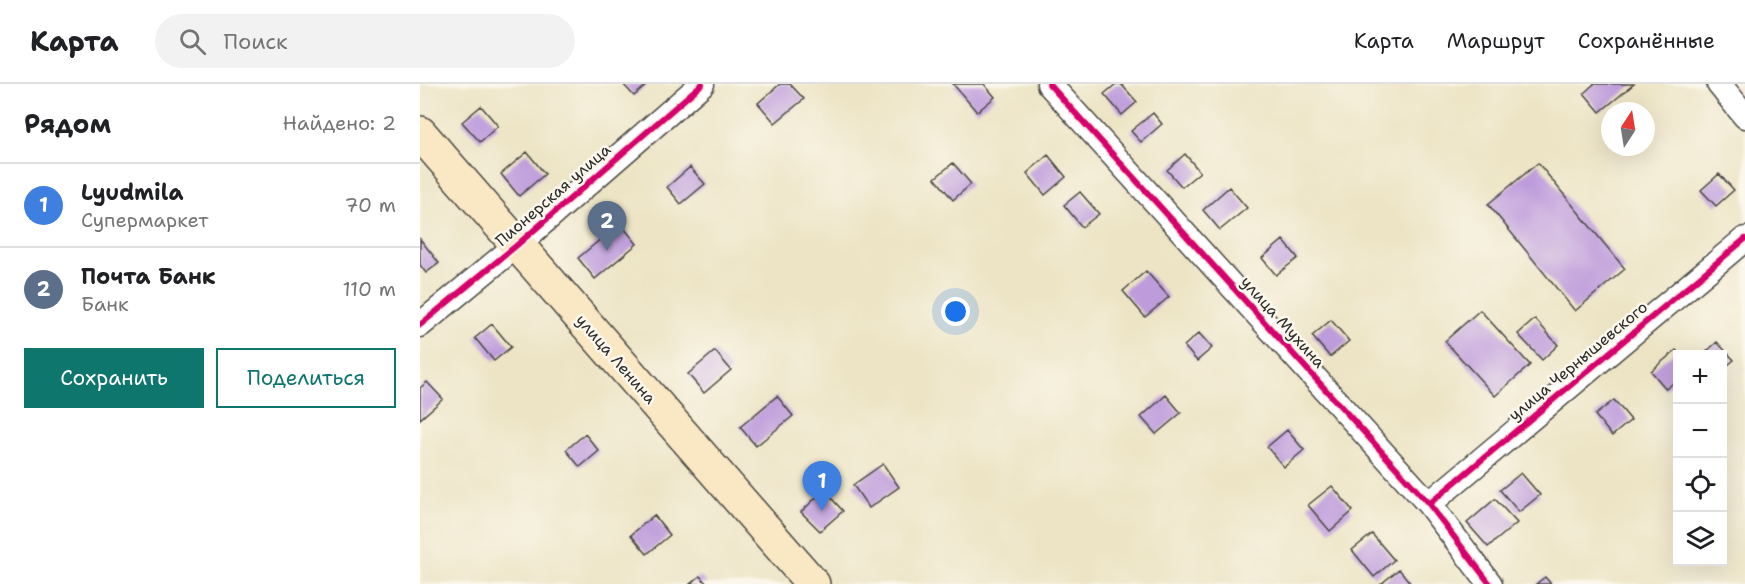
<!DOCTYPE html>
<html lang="ru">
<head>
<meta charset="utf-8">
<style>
	body { margin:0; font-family:"Shantell Sans",sans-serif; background:#f2f2f2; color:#202124 }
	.controls { position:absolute; right:18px; bottom:18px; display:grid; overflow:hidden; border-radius:0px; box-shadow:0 6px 24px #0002 }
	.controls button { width:54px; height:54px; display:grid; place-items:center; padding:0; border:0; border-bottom:2px solid #e0e0e0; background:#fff; color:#202124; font:30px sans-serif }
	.compass { position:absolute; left:1181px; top:18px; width:54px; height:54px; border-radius:50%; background:#fff; box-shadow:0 6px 24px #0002; rotate:12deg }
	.you { position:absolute; left:536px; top:228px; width:21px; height:21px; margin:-15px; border:4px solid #fff; border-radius:50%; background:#1a73e8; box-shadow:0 0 0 9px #1a73e833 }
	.badge { display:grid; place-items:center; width:39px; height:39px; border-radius:50%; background:#0f766e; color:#fff; font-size:20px; font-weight:700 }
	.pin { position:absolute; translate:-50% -50px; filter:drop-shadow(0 2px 3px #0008) }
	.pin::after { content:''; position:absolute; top:32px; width:21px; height:18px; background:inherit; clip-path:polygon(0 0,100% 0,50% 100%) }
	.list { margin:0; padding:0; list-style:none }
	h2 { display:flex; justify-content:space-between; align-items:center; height:78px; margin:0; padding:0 24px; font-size:26px }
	h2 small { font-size:20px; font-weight:400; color:#757577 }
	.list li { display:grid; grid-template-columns:39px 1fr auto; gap:18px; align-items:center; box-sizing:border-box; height:84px; padding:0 24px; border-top:2px solid #e0e0e0 }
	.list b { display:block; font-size:22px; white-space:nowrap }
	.list p { margin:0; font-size:20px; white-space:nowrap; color:#757577 }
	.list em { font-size:20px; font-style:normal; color:#757577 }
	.actions { display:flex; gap:12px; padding:18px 24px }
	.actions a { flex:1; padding:14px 0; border:2px solid #0f766e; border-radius:0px; text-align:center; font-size:21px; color:#0f766e }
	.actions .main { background:#0f766e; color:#fff }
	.icon { flex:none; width:33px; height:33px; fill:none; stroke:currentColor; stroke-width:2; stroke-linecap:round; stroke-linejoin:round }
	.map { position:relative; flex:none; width:1325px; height:500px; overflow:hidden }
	header { display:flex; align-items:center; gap:36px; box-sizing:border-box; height:84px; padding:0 30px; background:#fff; border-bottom:2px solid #e0e0e0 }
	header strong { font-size:28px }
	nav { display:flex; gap:33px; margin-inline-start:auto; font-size:21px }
	.search { width:420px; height:54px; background:#f2f2f2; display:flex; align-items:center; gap:15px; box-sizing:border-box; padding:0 21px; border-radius:33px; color:#757577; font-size:22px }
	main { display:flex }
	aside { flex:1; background:#fff }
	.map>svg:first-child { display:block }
	.building { fill:#be9bdb }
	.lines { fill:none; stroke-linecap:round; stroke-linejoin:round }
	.street-casing { stroke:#484742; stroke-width:27 }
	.secondary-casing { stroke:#484742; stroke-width:36 }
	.street { stroke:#fff; stroke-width:24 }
	.secondary { stroke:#fae7c3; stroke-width:33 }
	.cycleway-casing { stroke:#fbf7ec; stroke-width:10 }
	.cycleway { stroke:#d6006c; stroke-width:6 }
	.labels { text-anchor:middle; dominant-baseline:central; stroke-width:5; stroke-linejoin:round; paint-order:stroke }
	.street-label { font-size:16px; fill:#2b2b2b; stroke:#fbf7ec }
</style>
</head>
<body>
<header>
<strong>Карта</strong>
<div class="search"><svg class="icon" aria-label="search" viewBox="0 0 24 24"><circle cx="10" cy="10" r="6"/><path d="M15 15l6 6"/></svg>Поиск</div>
<nav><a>Карта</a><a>Маршрут</a><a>Сохранённые</a></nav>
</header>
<main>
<aside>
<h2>Рядом<small>Найдено: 2</small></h2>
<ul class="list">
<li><span class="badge" style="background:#3f7fe0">1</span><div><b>Lyudmila</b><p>Супермаркет</p></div><em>70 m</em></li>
<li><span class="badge" style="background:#5c6f8a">2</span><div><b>Почта Банк</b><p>Банк</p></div><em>110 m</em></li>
</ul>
<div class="actions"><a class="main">Сохранить</a><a>Поделиться</a></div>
</aside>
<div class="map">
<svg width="1325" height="500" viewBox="0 0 1325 500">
	<rect width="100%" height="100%" fill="#fbf7ec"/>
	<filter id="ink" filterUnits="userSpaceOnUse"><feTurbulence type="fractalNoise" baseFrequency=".0167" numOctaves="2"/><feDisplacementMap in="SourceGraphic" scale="12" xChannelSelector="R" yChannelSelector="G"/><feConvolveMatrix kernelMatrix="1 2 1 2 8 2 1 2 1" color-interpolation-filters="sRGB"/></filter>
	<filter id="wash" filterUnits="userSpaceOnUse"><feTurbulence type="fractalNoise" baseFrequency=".008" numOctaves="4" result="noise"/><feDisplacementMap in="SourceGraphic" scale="24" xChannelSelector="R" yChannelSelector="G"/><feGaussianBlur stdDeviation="1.35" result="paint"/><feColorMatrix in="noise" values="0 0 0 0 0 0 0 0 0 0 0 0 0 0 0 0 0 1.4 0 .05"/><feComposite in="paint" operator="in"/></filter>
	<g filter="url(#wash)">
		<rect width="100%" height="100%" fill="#ede4c5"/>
		<g id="blocks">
			<path class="building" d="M 203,0 L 228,0 L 214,12 Z
				M 360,0 L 370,0 L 384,15 L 355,39 L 338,19 Z
				M 533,0 L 564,0 L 575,13 L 557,28 Z
				M 696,0 L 701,0 L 717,18 L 702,31 L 684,10 Z
				M 1174,0 L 1214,0 L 1180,28 L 1164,9 Z
				M 61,22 L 78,42 L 60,58 L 42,38 Z
				M 733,29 L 742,40 L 721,58 L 711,47 Z
				M 107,68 L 125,90 L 99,112 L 81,90 Z
				M 765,70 L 780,88 L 762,103 L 747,86 Z
				M 628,71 L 646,93 L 625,111 L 607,89 Z
				M 533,79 L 551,100 L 533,116 L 515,94 Z
				M 1118,79 L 1205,185 L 1155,227 L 1068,120 Z
				M 270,83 L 285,100 L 261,120 L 247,103 Z
				M 1299,90 L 1314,106 L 1296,122 L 1281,106 Z
				M 809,103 L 827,124 L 800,146 L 783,126 Z
				M 660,108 L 679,130 L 662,143 L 644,121 Z
				M 200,139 L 217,160 L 175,195 L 158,174 Z
				M 0,155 L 19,179 L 6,189 L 0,181 Z
				M 863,156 L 878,174 L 856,191 L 842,174 Z
				M 726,187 L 749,213 L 725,233 L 703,207 Z
				M 1060,226 L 1110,281 L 1075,312 L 1025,257 Z
				M 1115,235 L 1138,261 L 1122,276 L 1098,250 Z
				M 911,236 L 929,257 L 910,273 L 892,252 Z
				M 72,240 L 91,263 L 74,277 L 55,254 Z
				M 779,249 L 792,264 L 777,277 L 764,262 Z
				M 1297,258 L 1314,276 L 1302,286 L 1302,270 L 1284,270 Z
				M 1256,266 L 1260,270 L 1258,270 L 1258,295 L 1246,305 L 1231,287 Z
				M 295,267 L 311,286 L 284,309 L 268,290 Z
				M 7,298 L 23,315 L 0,335 L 0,304 Z
				M 746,311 L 761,329 L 736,350 L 721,333 Z
				M 357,312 L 373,332 L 336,362 L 320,343 Z
				M 1194,316 L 1211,336 L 1192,352 L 1175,331 Z
				M 867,346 L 884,366 L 864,383 L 847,363 Z
				M 165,350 L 179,367 L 160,383 L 146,366 Z
				M 463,380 L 479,403 L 449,424 L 433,401 Z
				M 1101,389 L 1120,411 L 1099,428 L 1080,406 Z
				M 912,402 L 933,427 L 910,447 L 888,421 Z
				M 404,406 L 423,427 L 400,447 L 381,428 Z
				M 1075,415 L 1097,439 L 1068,463 L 1047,439 Z
				M 234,431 L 250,451 L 227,470 L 211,451 Z
				M 952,450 L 974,476 L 954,493 L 932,466 Z
				M 979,485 L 991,500 L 961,500 Z
				M 280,492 L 287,500 L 270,500 Z
				M 1125,493 L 1131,500 L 1116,500 Z"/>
		</g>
	</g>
	<g filter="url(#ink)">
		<use href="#blocks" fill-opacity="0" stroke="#484742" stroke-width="1.5"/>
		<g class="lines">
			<g class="street-casing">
				<path id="street" d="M 629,0 L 1009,420 L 1070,500
					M 1299,0 L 1325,32
					M 0,241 L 97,161 L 282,0
					M 1009,420 L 1325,155"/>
			</g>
			<g class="secondary-casing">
				<path id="secondary" d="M 0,49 L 393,500"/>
			</g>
			<use href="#street" class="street"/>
			<use href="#secondary" class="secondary"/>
			<g class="cycleway-casing">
				<path id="cycleway" d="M 629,0 L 1009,420 L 1070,500
					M 0,241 L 97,161 L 282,0
					M 1009,420 L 1325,155"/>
			</g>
			<use href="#cycleway" class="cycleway"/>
		</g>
	</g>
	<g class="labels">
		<g class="street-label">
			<text transform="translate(133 111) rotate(-41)">Пионерская улица</text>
			<text transform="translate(863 238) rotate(48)">улица Мухина</text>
			<text transform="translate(196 275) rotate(49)">улица Ленина</text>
			<text transform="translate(1158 277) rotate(-40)">улица Чернышевского</text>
		</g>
	</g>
</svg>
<div class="controls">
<button>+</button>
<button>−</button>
<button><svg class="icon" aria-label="locate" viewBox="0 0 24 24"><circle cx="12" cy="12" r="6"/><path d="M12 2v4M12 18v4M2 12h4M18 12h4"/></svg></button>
<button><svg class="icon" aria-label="layers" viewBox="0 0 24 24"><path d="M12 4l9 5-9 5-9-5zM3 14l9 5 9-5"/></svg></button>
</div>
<svg class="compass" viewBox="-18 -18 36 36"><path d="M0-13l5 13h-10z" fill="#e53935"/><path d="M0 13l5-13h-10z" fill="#757577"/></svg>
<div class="you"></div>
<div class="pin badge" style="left:402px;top:427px;background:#3f7fe0">1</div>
<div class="pin badge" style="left:187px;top:167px;background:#5c6f8a">2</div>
</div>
</main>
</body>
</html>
